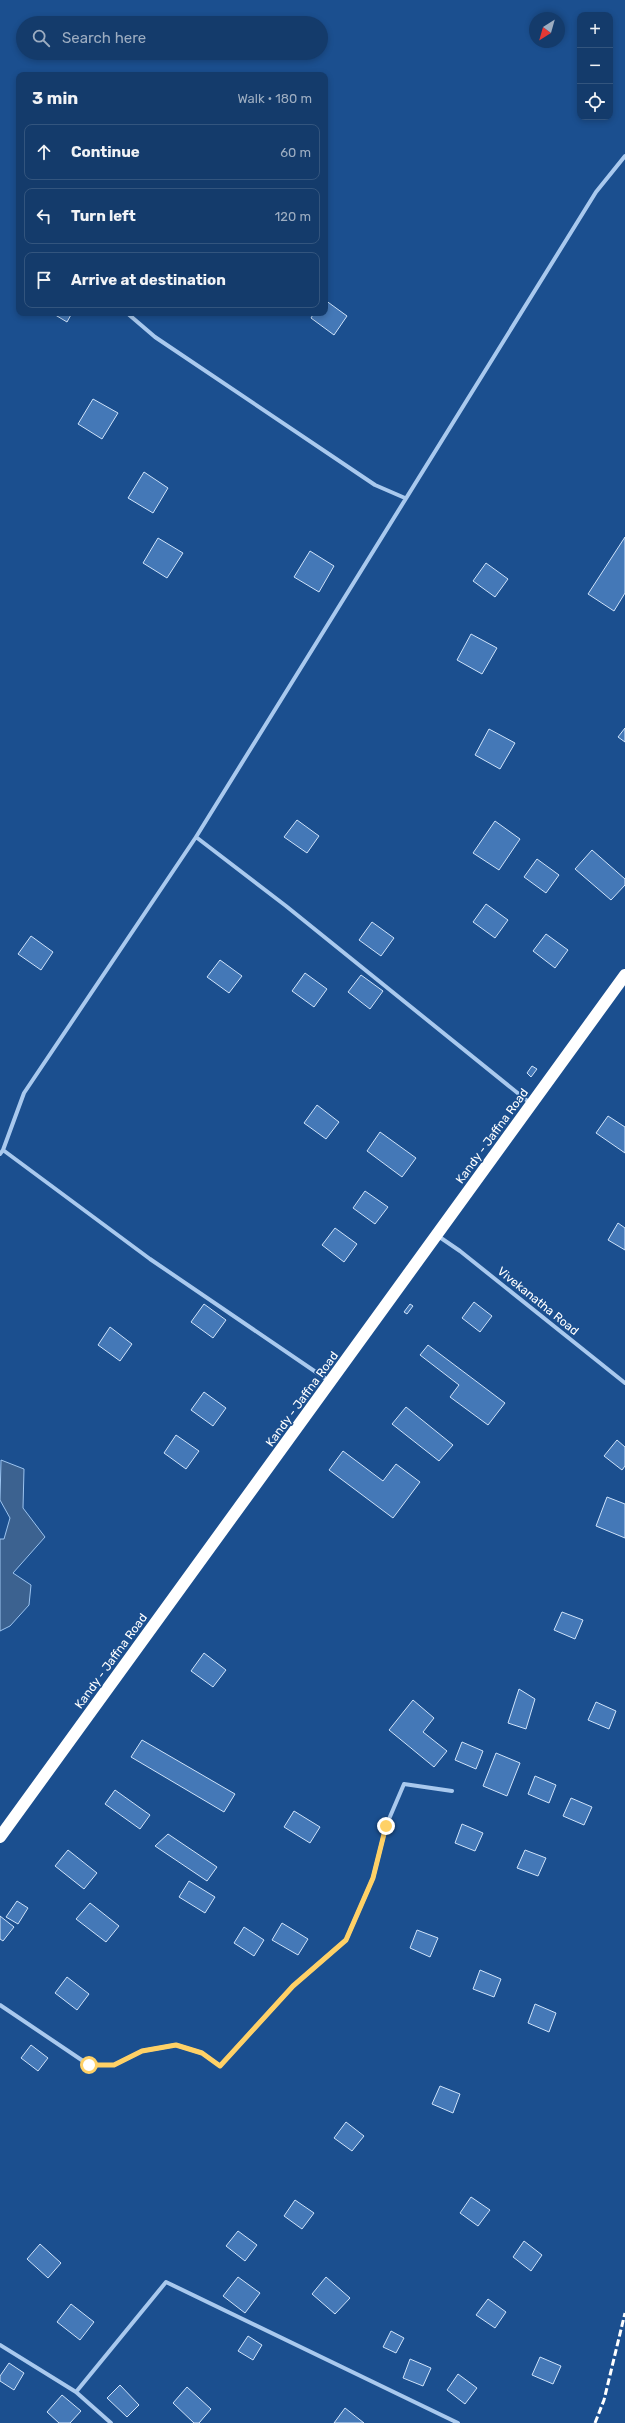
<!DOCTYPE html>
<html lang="en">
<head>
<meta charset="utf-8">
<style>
	body { margin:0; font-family:Rubik,sans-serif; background:#1d4271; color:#f1f3f6 }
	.controls { position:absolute; right:12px; top:12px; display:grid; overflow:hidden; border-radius:8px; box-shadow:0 2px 6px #0003 }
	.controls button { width:36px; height:36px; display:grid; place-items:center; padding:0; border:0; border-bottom:1px solid #33557e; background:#143b6b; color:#f1f3f6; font:20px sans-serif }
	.compass { position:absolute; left:529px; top:12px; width:36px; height:36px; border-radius:50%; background:#143b6b; box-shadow:0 2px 6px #0003; rotate:217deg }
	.stop { position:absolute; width:12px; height:12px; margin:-9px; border:3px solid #ffd166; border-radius:50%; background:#fff }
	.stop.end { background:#ffd166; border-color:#fff; box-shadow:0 1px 4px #0008 }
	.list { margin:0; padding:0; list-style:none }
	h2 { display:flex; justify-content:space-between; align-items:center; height:52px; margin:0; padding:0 16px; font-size:17px }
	h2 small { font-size:13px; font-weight:400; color:#9dadc1 }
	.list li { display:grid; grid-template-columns:26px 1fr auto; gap:12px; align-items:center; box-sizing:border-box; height:56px; margin:0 8px 8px; padding:0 8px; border:1px solid #33557e; border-radius:8px }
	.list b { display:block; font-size:15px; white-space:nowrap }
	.list em { font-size:13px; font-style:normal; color:#9dadc1 }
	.icon { flex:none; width:22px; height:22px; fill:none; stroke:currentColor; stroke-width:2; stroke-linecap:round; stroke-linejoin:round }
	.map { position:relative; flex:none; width:625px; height:2423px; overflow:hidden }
	.search { position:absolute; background:#143b6b; box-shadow:0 2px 6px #0003; left:16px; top:16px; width:312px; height:44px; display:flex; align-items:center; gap:10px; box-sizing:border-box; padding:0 14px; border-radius:22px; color:#9dadc1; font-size:15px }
	.panel { position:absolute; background:#143b6b; box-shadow:0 2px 6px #0003; left:16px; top:72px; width:312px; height:244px; border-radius:8px }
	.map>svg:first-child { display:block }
	.water { fill:#3c6290; stroke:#9cc4f0 }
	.building { fill:#4478b7; stroke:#cfe3fa }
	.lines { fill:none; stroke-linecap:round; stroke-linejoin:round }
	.street { stroke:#a9c9ee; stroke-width:4 }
	.highway { stroke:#fff; stroke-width:12 }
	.rail { stroke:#fff; stroke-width:3; stroke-dasharray:7 3; stroke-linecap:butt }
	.route { stroke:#ffd166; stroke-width:5 }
	.labels { text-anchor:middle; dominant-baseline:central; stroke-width:3.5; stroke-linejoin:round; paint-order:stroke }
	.street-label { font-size:12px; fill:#fff; stroke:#1b4f8f }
</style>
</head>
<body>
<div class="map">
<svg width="625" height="2423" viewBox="0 0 625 2423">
	<rect width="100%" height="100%" fill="#1b4f8f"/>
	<path class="water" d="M 1,1460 L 24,1469 L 23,1508 L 45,1537 L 13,1573 L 31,1585 L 29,1605 L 10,1626 L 0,1631 L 0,1539 L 4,1539 L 10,1518 L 0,1500 Z"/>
	<path class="building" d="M 325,300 L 347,316 L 334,335 L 311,318 L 314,313 L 325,313 Z
		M 52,313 L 72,313 L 67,322 Z
		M 93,399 L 118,413 L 102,439 L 78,424 Z
		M 144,472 L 168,488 L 153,513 L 128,498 Z
		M 625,537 L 625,593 L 614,611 L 588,594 Z
		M 158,538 L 183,553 L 167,578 L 143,563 Z
		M 310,551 L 334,566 L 319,592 L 294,577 Z
		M 486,563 L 508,579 L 495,597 L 473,581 Z
		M 471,634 L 497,648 L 482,674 L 457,660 Z
		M 625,728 L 625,742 L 618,737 Z
		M 489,729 L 515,743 L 500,769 L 475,755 Z
		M 297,820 L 319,836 L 307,853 L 284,837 Z
		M 495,821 L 520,839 L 499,870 L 473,853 Z
		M 592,850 L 625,879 L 625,885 L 611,900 L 575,869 Z
		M 537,859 L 559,875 L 546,893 L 524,877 Z
		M 486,904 L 508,920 L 495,938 L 473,922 Z
		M 372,922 L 394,938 L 381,956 L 359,940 Z
		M 546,934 L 568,950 L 555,968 L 533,951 Z
		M 31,936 L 53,952 L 41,970 L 18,954 Z
		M 220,960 L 242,976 L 229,993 L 207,977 Z
		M 305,973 L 327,989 L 314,1007 L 292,991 Z
		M 361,975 L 383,991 L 370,1009 L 348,992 Z
		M 532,1066 L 537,1069 L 531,1077 L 527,1073 Z
		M 317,1105 L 339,1122 L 326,1139 L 304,1123 Z
		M 608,1116 L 625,1127 L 625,1153 L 596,1133 Z
		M 380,1132 L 416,1158 L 402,1177 L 367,1151 Z
		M 365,1191 L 388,1207 L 375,1224 L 353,1208 Z
		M 618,1223 L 625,1228 L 625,1250 L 608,1240 Z
		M 335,1228 L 357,1244 L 344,1262 L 322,1245 Z
		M 474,1302 L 492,1316 L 480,1332 L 462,1318 Z
		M 204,1304 L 226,1320 L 213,1338 L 191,1322 Z
		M 410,1304 L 413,1306 L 407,1314 L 404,1312 Z
		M 110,1327 L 132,1344 L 120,1361 L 98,1345 Z
		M 428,1345 L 505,1403 L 488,1425 L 450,1397 L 459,1385 L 420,1355 Z
		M 204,1392 L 226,1408 L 213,1426 L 191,1410 Z
		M 406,1407 L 453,1445 L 439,1461 L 392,1424 Z
		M 176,1435 L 199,1451 L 186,1469 L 164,1453 Z
		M 617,1440 L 625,1447 L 625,1466 L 622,1470 L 604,1456 Z
		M 343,1451 L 383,1481 L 396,1464 L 420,1482 L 393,1518 L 329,1470 Z
		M 607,1497 L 625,1504 L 625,1538 L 596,1526 Z
		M 562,1612 L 583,1620 L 575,1639 L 554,1630 Z
		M 204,1653 L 226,1670 L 213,1687 L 191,1671 Z
		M 519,1689 L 535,1699 L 526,1729 L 508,1723 Z
		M 413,1700 L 434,1718 L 423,1732 L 447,1751 L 434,1767 L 389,1730 Z
		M 596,1702 L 616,1711 L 609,1729 L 588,1720 Z
		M 142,1740 L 235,1794 L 224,1812 L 131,1757 Z
		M 462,1742 L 483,1751 L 476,1769 L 455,1760 Z
		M 496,1753 L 520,1763 L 507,1796 L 483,1786 Z
		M 535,1776 L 556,1785 L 549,1803 L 528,1794 Z
		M 115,1790 L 150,1815 L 140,1829 L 105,1804 Z
		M 571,1798 L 592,1807 L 584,1825 L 563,1816 Z
		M 294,1811 L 320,1827 L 310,1843 L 284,1827 Z
		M 462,1824 L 483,1833 L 475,1851 L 455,1843 Z
		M 168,1834 L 217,1867 L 207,1881 L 155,1846 Z
		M 68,1850 L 97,1873 L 84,1889 L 55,1866 Z
		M 525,1850 L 546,1858 L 538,1876 L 517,1868 Z
		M 189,1881 L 215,1897 L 205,1913 L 179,1897 Z
		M 17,1901 L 28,1908 L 18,1924 L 6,1917 Z
		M 90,1903 L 119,1926 L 106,1942 L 76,1919 Z
		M 0,1916 L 14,1927 L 3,1941 L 0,1939 Z
		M 282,1923 L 308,1939 L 298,1955 L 272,1940 Z
		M 244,1927 L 264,1940 L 254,1956 L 234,1943 Z
		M 417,1930 L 438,1938 L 430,1957 L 410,1948 Z
		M 480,1970 L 501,1979 L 494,1997 L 473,1989 Z
		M 67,1977 L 89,1994 L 77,2010 L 55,1993 Z
		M 535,2004 L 556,2013 L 549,2032 L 528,2023 Z
		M 31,2045 L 48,2058 L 38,2071 L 21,2058 Z
		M 440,2086 L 460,2094 L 453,2113 L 432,2104 Z
		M 346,2122 L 364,2136 L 352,2151 L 334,2138 Z
		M 471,2197 L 490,2210 L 478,2226 L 460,2213 Z
		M 295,2200 L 314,2213 L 302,2229 L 284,2216 Z
		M 238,2231 L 257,2245 L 245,2261 L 226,2246 Z
		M 524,2241 L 542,2255 L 531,2271 L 513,2257 Z
		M 40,2244 L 61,2263 L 48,2278 L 27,2259 Z
		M 238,2277 L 260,2293 L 245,2313 L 223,2296 Z
		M 326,2277 L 350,2298 L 335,2314 L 312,2294 Z
		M 488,2299 L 506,2312 L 495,2328 L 476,2315 Z
		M 71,2304 L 94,2322 L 80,2340 L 57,2322 Z
		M 391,2331 L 404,2338 L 396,2353 L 383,2347 Z
		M 248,2336 L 262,2345 L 253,2360 L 238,2351 Z
		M 540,2357 L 561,2366 L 553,2384 L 532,2375 Z
		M 410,2359 L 431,2368 L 423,2386 L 403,2378 Z
		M 9,2363 L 24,2373 L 14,2390 L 0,2381 L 0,2376 Z
		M 458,2374 L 477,2388 L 465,2404 L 447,2390 Z
		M 120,2385 L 139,2405 L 127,2417 L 107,2398 Z
		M 187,2387 L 211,2409 L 199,2423 L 194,2423 L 173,2403 Z
		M 62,2395 L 81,2411 L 70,2423 L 59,2423 L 47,2412 Z
		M 345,2408 L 364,2423 L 334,2423 Z"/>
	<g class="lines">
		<path class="street" d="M 127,313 L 155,337 L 375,485 L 405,498
			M 196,837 L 286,906 L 530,1103
			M 3,1150 L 150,1259 L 329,1381
			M 0,1154 L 3,1150 L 24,1093 L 196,837 L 596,192 L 625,156
			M 438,1236 L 460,1251 L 625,1383
			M 0,2005 L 89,2065 L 114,2065 L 142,2051 L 176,2045 L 202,2053 L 220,2066 L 293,1986 L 346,1940 L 373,1878 L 386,1826 L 404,1784 L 452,1791
			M 0,2345 L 76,2392 L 111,2423
			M 76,2392 L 166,2282 L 458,2423"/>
		<path class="highway" d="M 0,1837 L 625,975"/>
		<path class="rail" d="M 595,2423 L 604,2400 L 625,2313"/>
	</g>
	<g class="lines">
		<path class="route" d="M 89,2065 L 114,2065 L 142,2051 L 176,2045 L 202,2053 L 220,2066 L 293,1986 L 346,1940 L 373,1878 L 386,1826"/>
	</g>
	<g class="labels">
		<g class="street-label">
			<text transform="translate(492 1136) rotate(-54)">Kandy - Jaffna Road</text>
			<text transform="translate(538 1301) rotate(39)">Vivekanatha Road</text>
			<text transform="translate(302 1399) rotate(-54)">Kandy - Jaffna Road</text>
			<text transform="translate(111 1661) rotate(-54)">Kandy - Jaffna Road</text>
		</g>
	</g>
</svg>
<div class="controls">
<button>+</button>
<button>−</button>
<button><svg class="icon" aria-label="locate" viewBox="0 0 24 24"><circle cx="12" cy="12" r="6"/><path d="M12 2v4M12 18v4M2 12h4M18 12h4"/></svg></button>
</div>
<svg class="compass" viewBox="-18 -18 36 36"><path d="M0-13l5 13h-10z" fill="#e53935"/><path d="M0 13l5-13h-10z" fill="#9dadc1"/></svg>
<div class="stop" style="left:89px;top:2065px"></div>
<div class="stop end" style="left:386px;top:1826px"></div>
<div class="search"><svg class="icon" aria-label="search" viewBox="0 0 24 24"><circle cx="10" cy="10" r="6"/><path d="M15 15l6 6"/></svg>Search here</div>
<section class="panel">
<h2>3 min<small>Walk · 180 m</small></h2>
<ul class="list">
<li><svg class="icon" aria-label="ahead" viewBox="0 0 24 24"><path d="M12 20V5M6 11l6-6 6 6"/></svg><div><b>Continue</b></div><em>60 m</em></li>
<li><svg class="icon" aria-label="left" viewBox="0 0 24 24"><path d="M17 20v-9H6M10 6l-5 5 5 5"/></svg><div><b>Turn left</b></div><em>120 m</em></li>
<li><svg class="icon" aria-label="arrive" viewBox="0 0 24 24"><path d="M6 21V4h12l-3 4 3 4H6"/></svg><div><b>Arrive at destination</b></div></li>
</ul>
</section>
</div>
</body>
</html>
